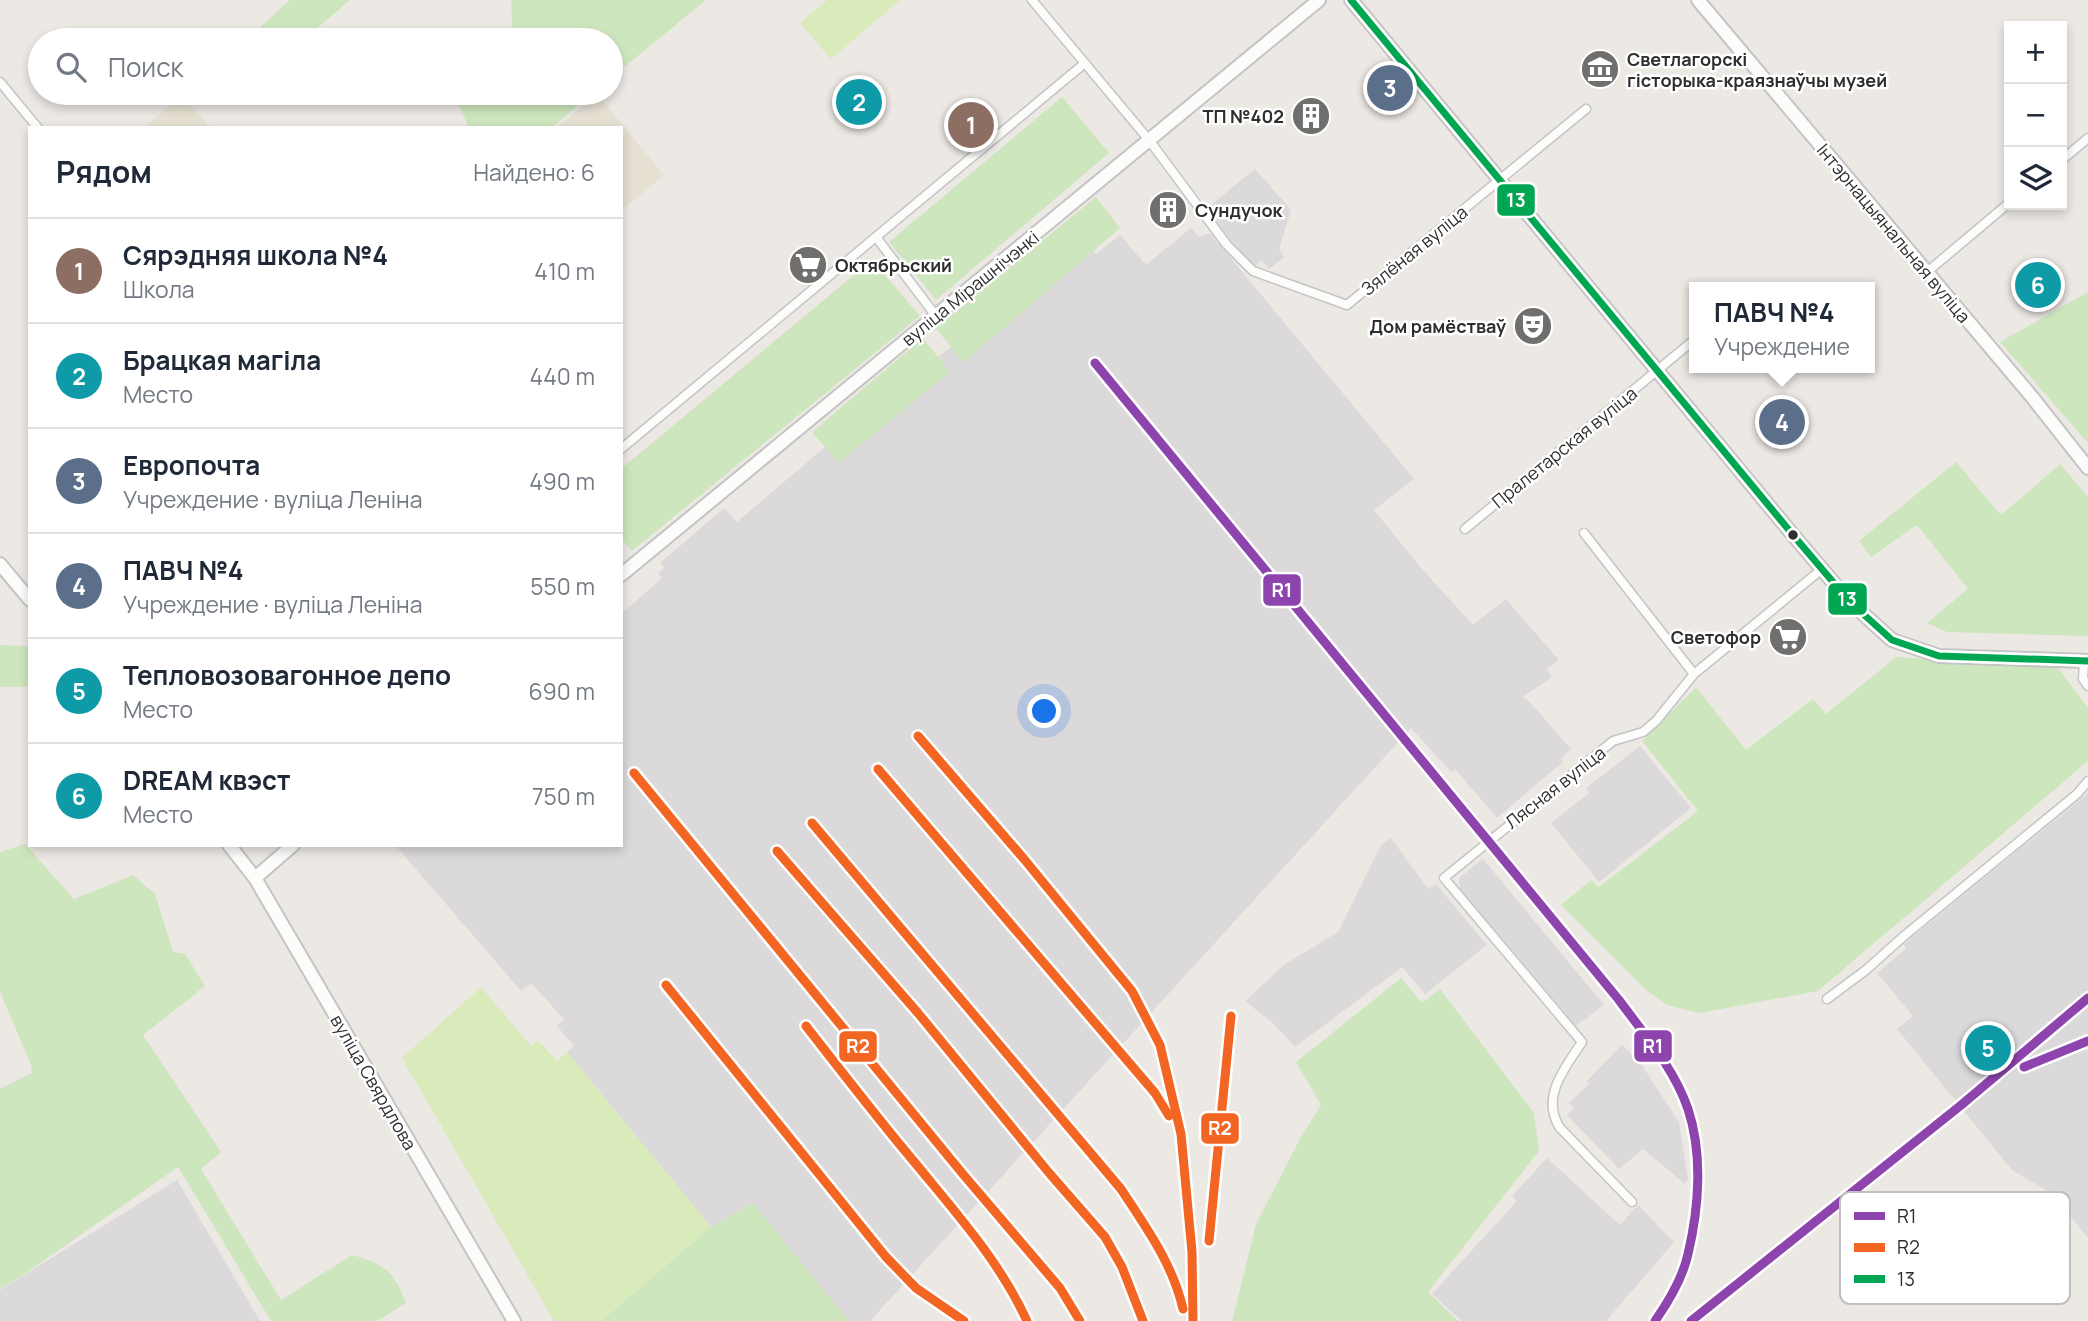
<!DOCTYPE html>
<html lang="ru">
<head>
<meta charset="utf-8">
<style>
	body { margin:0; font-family:Manrope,sans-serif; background:#f6f6f7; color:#1f2937 }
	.controls { position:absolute; right:21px; top:21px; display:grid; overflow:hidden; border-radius:0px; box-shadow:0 4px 10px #0003 }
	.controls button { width:63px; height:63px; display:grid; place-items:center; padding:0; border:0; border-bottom:2px solid #e0e1e3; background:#fff; color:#1f2937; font:35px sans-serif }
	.you { position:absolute; left:1045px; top:712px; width:24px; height:24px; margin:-18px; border:5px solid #fff; border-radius:50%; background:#1a73e8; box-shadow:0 0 0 10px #1a73e833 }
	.badge { display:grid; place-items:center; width:46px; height:46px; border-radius:50%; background:#111827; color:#fff; font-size:23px; font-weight:700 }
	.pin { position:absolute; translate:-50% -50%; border:4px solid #fff; box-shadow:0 2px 7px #0006 }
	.popup { position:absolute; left:1689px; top:282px; width:186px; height:91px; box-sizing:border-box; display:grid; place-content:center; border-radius:0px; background:#fff; filter:drop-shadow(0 2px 5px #0005); font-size:23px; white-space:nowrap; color:#747a83 }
	.popup b { font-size:26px; color:#1f2937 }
	.popup::after { content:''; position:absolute; left:50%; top:100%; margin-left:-14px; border:14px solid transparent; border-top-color:#fff }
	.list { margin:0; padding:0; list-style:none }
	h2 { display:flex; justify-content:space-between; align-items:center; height:91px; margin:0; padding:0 28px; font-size:30px }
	h2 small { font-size:23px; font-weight:400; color:#747a83 }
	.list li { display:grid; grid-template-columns:46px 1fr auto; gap:21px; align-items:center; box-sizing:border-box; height:105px; padding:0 28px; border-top:2px solid #e0e1e3 }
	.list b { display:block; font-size:26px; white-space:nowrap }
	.list p { margin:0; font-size:23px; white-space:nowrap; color:#747a83 }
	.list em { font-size:23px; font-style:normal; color:#747a83 }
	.icon { flex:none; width:38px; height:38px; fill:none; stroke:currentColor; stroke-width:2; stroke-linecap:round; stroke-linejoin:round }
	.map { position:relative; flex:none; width:2088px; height:1321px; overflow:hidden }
	.search { position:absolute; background:#fff; box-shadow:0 4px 10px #0003; left:28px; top:28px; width:595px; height:77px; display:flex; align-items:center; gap:18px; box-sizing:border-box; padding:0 24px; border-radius:38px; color:#747a83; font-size:26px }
	.panel { position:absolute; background:#fff; box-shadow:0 4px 10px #0003; left:28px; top:126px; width:595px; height:721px; border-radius:0px }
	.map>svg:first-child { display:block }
	.industrial { fill:#dcd9db }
	.education { fill:#e6e0d3 }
	.green { fill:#cee6be }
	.pitch { fill:#d9eabb }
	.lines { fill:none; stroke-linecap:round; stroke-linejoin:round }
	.street-casing { stroke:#c5c4c5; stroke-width:11 }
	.secondary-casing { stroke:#c5c4c5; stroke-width:16 }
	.street { stroke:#fcfcfb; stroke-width:8 }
	.secondary { stroke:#fcfcfb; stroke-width:12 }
	.bus-1-casing { stroke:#fff; stroke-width:12 }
	.bus-1 { stroke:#00a651; stroke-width:7 }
	.rail-1-casing { stroke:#fff; stroke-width:14 }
	.rail-2-casing { stroke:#fff; stroke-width:14 }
	.rail-1 { stroke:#8e44ad; stroke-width:9 }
	.rail-2 { stroke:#f26522; stroke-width:9 }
	.bus-dot { fill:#2e2e2e; stroke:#fff; stroke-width:2.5 }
	.labels { text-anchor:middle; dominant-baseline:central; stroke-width:5; stroke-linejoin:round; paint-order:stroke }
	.poi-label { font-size:18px; font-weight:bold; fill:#2e2e2e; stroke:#fff; text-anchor:start }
	.street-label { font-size:18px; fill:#2e2e2e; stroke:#fff }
	.key { fill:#fff; stroke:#c0c0c0; stroke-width:2 }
	.key-label { font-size:19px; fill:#2e2e2e }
	.line-badge { stroke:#fff; stroke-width:2.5 }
	.badge-label { font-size:19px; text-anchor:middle; font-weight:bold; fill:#fff }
</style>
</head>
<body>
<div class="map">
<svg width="2088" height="1321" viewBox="0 0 2088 1321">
	<rect width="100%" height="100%" fill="#ece8e4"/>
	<path class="industrial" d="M 1255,169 L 1291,210 L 1279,249 L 1284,257 L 1269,269 L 1262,260 L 1254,267 L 1205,210 Z
		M 1191,228 L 1199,237 L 1210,233 L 1414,479 L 1374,510 L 1422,569 L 1473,625 L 1506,599 L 1559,660 L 1547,669 L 1552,677 L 1523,697 L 1529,701 L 1571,749 L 1561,758 L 1563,762 L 1497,818 L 1455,769 L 1451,772 L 1411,728 L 870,1321 L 846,1321 L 753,1203 L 711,1227 L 567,1052 L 574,1046 L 557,1026 L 564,1019 L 531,983 L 521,991 L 395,845 L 621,845 L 621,614 L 662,578 L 658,573 L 664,568 L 660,563 L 724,508 L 737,522 L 818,453 L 1084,241 L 1096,254 L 1120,235 L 1146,265 Z
		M 1640,746 L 1691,808 L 1599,882 L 1551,823 L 1589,793 L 1586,788 Z
		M 2088,793 L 2088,1238 L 2051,1193 L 2012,1170 L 1897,1029 L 1913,1016 L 1877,973 L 1906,949 L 1904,944 Z
		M 1391,838 L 1428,889 L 1436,884 L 1487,945 L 1425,994 L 1402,967 L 1295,1047 L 1274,1024 L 1245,1001 L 1284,965 L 1338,932 L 1381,845 Z
		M 1483,859 L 1604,1005 L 1576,1026 L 1460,889 L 1459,878 Z
		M 1622,1045 L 1641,1064 L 1679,1122 L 1688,1179 L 1685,1184 L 1643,1149 L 1619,1169 L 1567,1115 L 1574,1108 L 1569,1103 L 1589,1084 L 1587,1081 Z
		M 1547,1158 L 1620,1225 L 1638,1205 L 1674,1242 L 1606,1321 L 1462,1321 L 1432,1294 L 1517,1201 L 1512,1196 Z
		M 177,1180 L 260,1321 L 0,1321 L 0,1290 Z"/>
	<path class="education" d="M 597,94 L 664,175 L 621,211 L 621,128 L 556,128 Z
		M 182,95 L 211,128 L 143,128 Z"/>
	<path class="green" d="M 290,0 L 350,0 L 303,40 L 254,40 L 255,33 L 258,29 Z
		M 511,0 L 706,0 L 611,78 L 611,40 L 513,40 Z
		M 450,93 L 593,93 L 551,128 L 468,128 L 463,113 Z
		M 1062,97 L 1109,153 L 936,300 L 889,242 Z
		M 1096,197 L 1120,228 L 963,363 L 936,328 Z
		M 872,260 L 920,316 L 632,551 L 621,538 L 621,469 Z
		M 2088,292 L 2088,443 L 2000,342 Z
		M 923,338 L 950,372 L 839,463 L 812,432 Z
		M 1956,462 L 2001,515 L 2060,464 L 2088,497 L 2088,636 L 1947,632 L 1927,623 L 1968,589 L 1917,525 L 1871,557 L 1859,541 Z
		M 0,645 L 30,646 L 30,687 L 0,687 Z
		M 1896,657 L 2058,668 L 2088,708 L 2088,761 L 1818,991 L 1699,1013 L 1667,1005 L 1646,990 L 1561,905 L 1591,880 L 1599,887 L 1698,811 L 1642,741 L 1696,687 L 1746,750 L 1813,699 L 1826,714 Z
		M 25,844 L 74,899 L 133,875 L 155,894 L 173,952 L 185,954 L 205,986 L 143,1035 L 221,1152 L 201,1169 L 281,1300 L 352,1255 C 385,1264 394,1271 406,1303 L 377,1321 L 271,1321 L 178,1167 L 23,1275 L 0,1289 L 0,1089 L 32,1073 L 31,1065 L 0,992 L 0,852 Z
		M 1401,978 L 1422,1003 L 1440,989 L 1534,1113 L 1539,1151 L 1428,1292 L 1458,1321 L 1232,1321 L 1256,1224 L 1301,1137 L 1321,1105 L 1296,1062 Z
		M 753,1203 L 849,1321 L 601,1321 L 711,1227 Z"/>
	<path class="pitch" d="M 827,0 L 900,0 L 831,59 L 800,23 Z
		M 481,987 L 531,1046 L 538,1040 L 557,1061 L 567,1052 L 711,1227 L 601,1321 L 554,1321 L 402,1058 Z"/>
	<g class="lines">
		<g class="street-casing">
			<path id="street" d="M 1032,0 L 1149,140 L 1227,245 L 1253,271 L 1347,305 L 1586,109
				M 0,82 L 38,128
				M 2062,160 L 2088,138
				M 876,237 L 936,316
				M 1927,272 L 2009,203
				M 621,449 L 1085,63
				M 1465,529 L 1694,340
				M 1584,533 L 1694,674
				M 2084,661 L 2083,679 L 2088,686
				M 1827,999 L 1866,970 L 1904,936 L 2077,794 L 2088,781
				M 1632,1202 L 1560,1128 C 1540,1097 1565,1068 1582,1042 L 1444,878 L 1613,741 L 1643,732 L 1656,721 L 1694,674 L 1822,569"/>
		</g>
		<g class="secondary-casing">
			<path id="secondary" d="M 1351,0 L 1793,535 L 1850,602 L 1892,640 L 1939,656 L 2088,661
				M 1698,0 L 2032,397 L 2088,468
				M 0,564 L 30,600
				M 621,575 L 1319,0
				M 229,845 L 255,878 L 514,1321
				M 255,878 L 293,845"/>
		</g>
		<use href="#street" class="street"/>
		<use href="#secondary" class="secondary"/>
		<g class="bus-1-casing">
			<path id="bus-1" d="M 1351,0 L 1793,535 L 1850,602 L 1892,640 L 1939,656 L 2088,661"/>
		</g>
		<use href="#bus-1" class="bus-1"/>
		<g class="rail-1-casing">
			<path id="rail-1" d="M 1095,363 L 1619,1000 C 1644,1034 1674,1068 1688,1109 C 1703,1154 1699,1208 1688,1254 C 1683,1277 1669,1301 1655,1321
				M 2024,1067 L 2088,1041
				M 1691,1321 L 1960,1106 L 2088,998"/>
		</g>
		<g class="rail-2-casing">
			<path id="rail-2" d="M 918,736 L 1024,859 L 1132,991 L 1160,1045 L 1181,1134 L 1192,1252 L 1193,1321
				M 878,769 L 1155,1093 L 1169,1116
				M 634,773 L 962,1173 L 1060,1288 L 1080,1321
				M 812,823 L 1121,1189 C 1145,1226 1173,1264 1183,1309
				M 777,851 L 918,1013 L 1050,1174 L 1105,1237 L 1122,1267 L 1143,1321
				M 666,985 L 886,1257 L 916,1288 L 964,1321
				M 806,1026 C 842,1072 878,1119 916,1164 C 957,1214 1000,1262 1027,1321
				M 1209,1241 L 1231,1016"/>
		</g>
		<use href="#rail-1" class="rail-1"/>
		<use href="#rail-2" class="rail-2"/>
	</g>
	<defs>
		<g id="museum-disc" transform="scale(2.0125)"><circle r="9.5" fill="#706f6e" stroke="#fff"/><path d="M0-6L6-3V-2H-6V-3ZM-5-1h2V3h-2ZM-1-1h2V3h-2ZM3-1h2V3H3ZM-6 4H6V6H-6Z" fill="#fff"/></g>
		<g id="building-disc" transform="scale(2.0125)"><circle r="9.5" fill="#706f6e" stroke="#fff"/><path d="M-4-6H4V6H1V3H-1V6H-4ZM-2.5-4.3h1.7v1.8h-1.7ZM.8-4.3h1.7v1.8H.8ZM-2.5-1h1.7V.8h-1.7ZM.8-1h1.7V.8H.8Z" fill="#fff"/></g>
		<g id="supermarket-disc" transform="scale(2.0125)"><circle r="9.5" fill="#706f6e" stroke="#fff"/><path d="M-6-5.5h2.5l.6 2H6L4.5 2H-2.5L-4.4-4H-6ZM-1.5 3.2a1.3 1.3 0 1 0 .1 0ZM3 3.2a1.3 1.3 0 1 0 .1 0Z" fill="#fff"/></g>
		<g id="theatre-disc" transform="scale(2.0125)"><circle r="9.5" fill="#706f6e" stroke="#fff"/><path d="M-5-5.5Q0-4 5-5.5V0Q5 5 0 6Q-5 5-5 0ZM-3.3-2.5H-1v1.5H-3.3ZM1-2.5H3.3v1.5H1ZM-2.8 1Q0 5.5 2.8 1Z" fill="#fff"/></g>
	</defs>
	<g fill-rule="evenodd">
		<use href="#museum-disc" x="1600" y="69"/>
		<use href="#building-disc" x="1311" y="116"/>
		<use href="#building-disc" x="1168" y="210"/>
		<use href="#supermarket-disc" x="808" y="265"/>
		<use href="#theatre-disc" x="1533" y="326"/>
		<use href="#supermarket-disc" x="1788" y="637"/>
	</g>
	<circle class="bus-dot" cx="1793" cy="535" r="6"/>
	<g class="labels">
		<g class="poi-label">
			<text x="1627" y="59">Светлагорскі<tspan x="1627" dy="21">гісторыка-краязнаўчы музей</tspan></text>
			<text x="1284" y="116" text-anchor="end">ТП №402</text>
			<text x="1195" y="210">Сундучок</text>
			<text x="835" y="265">Октябрьский</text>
			<text x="1506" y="326" text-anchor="end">Дом рамёстваў</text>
			<text x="1761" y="637" text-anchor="end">Светофор</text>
		</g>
		<g class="street-label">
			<text transform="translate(1894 233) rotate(50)">Інтэрнацыянальная вуліца</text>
			<text transform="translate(1414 250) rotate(-39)">Зялёная вуліца</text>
			<text transform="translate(970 288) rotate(-39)">вуліца Мірашнічэнкі</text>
			<text transform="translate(1564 447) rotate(-39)">Пралетарская вуліца</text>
			<text transform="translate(1555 787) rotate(-38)">Лясная вуліца</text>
			<text transform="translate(374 1082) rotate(60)">вуліца Свярдлова</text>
		</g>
	</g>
	<rect x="1840" y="1192" width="230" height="112" rx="10" class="key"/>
	<rect x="1854" y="1212" width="31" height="8" fill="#8e44ad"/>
	<rect x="1854" y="1243" width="31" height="9" fill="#f26522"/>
	<rect x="1854" y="1275" width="31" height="8" fill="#00a651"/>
	<g class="key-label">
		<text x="1897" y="1223">R1</text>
		<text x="1897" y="1254">R2</text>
		<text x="1897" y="1286">13</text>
	</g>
	<g class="line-badge">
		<rect x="1496" y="183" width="40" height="34" rx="7" fill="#00a651"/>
		<rect x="1262" y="573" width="40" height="34" rx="7" fill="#8e44ad"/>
		<rect x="1827" y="582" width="41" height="34" rx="7" fill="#00a651"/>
		<rect x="1633" y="1029" width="40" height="34" rx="7" fill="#8e44ad"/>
		<rect x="838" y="1030" width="40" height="33" rx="7" fill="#f26522"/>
		<rect x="1200" y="1112" width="40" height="33" rx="7" fill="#f26522"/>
	</g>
	<g class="badge-label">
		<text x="1516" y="207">13</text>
		<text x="1282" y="597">R1</text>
		<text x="1847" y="606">13</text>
		<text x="1653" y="1053">R1</text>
		<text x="858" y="1053">R2</text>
		<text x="1220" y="1135">R2</text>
	</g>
</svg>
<div class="controls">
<button>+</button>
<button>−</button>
<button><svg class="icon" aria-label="layers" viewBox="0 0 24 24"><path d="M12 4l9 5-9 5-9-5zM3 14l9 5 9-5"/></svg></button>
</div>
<div class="you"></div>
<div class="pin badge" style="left:971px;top:125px;background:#8d6e63">1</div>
<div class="pin badge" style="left:859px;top:102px;background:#0f9aa8">2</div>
<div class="pin badge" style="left:1390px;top:88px;background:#5c6f8a">3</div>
<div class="pin badge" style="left:1782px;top:422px;background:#5c6f8a">4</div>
<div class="popup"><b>ПАВЧ №4</b>Учреждение</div>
<div class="pin badge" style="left:1988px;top:1048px;background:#0f9aa8">5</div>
<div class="pin badge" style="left:2038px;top:285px;background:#0f9aa8">6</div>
<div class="search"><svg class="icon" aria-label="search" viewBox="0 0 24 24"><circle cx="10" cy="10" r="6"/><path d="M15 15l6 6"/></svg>Поиск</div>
<section class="panel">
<h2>Рядом<small>Найдено: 6</small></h2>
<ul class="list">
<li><span class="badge" style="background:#8d6e63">1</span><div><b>Сярэдняя школа №4</b><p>Школа</p></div><em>410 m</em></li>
<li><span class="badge" style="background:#0f9aa8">2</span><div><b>Брацкая магіла</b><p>Место</p></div><em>440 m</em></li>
<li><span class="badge" style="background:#5c6f8a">3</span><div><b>Европочта</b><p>Учреждение · вуліца Леніна</p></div><em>490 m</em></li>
<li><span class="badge" style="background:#5c6f8a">4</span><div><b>ПАВЧ №4</b><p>Учреждение · вуліца Леніна</p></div><em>550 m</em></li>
<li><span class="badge" style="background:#0f9aa8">5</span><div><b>Тепловозовагонное депо</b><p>Место</p></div><em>690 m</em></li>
<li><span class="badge" style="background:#0f9aa8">6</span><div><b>DREAM квэст</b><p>Место</p></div><em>750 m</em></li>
</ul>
</section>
</div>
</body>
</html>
